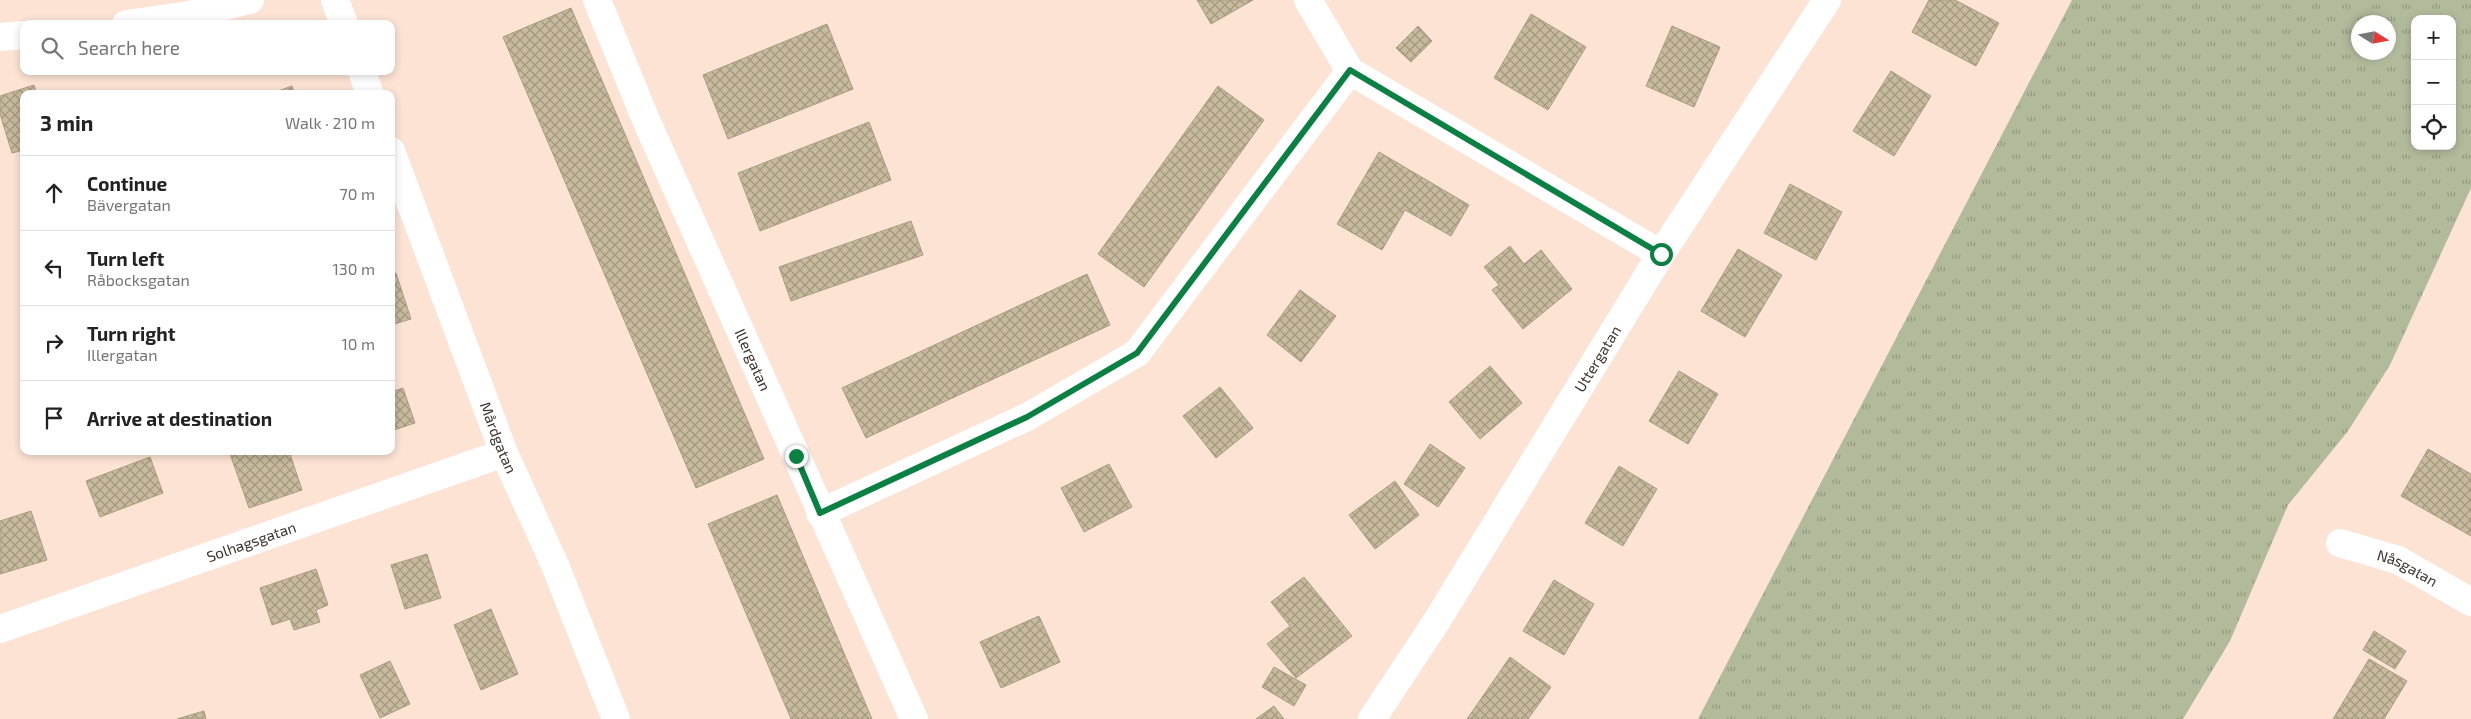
<!DOCTYPE html>
<html lang="en">
<head>
<meta charset="utf-8">
<style>
	body { margin:0; font-family:"Exo 2",sans-serif; background:#f2f2f2; color:#222 }
	.controls { position:absolute; right:15px; top:15px; display:grid; overflow:hidden; border-radius:10px; box-shadow:0 2px 8px #0003 }
	.controls button { width:45px; height:45px; display:grid; place-items:center; padding:0; border:0; border-bottom:1px solid #e0e0e0; background:#fff; color:#222; font:25px sans-serif }
	.compass { position:absolute; left:2351px; top:15px; width:45px; height:45px; border-radius:50%; background:#fff; box-shadow:0 2px 8px #0003; rotate:101deg }
	.stop { position:absolute; width:15px; height:15px; margin:-11px; border:4px solid #0b8043; border-radius:50%; background:#fff }
	.stop.end { background:#0b8043; border-color:#fff; box-shadow:0 1px 5px #0008 }
	.list { margin:0; padding:0; list-style:none }
	h2 { display:flex; justify-content:space-between; align-items:center; height:65px; margin:0; padding:0 20px; font-size:21px }
	h2 small { font-size:16px; font-weight:400; color:#767676 }
	.list li { display:grid; grid-template-columns:32px 1fr auto; gap:15px; align-items:center; box-sizing:border-box; height:75px; padding:0 20px; border-top:1px solid #e0e0e0 }
	.list b { display:block; font-size:19px; white-space:nowrap }
	.list p { margin:0; font-size:16px; white-space:nowrap; color:#767676 }
	.list em { font-size:16px; font-style:normal; color:#767676 }
	.icon { flex:none; width:28px; height:28px; fill:none; stroke:currentColor; stroke-width:2; stroke-linecap:round; stroke-linejoin:round }
	.map { position:relative; flex:none; width:2471px; height:719px; overflow:hidden }
	.search { position:absolute; background:#fff; box-shadow:0 2px 8px #0003; left:20px; top:20px; width:375px; height:55px; display:flex; align-items:center; gap:12px; box-sizing:border-box; padding:0 18px; border-radius:10px; color:#767676; font-size:19px }
	.panel { position:absolute; background:#fff; box-shadow:0 2px 8px #0003; left:20px; top:90px; width:375px; height:365px; border-radius:10px }
	.map>svg:first-child { display:block }
	.grass { fill:url(#grass-tufts); fill-rule:evenodd }
	.building { fill:url(#building-cross-hatch); stroke:#aa9e82 }
	.lines { fill:none; stroke-linecap:round; stroke-linejoin:round }
	.minor { stroke:#fff; stroke-width:28 }
	.route { stroke:#0b8043; stroke-width:6 }
	.labels { text-anchor:middle; dominant-baseline:central; stroke-width:4; stroke-linejoin:round; paint-order:stroke }
	.street-label { font-size:15px; fill:#3e322b; stroke:#fce3d4 }
</style>
</head>
<body>
<div class="map">
<svg width="2471" height="719" viewBox="0 0 2471 719">
	<defs>
		<pattern id="grass-tufts" width="24" height="20" patternUnits="userSpaceOnUse" patternTransform="scale(1.25)"><rect width="24" height="20" fill="#b1bb9c"/><path d="M3 7l-1-3M5 7V3M7 7l1-3M15 17l-1-3M17 17v-4M19 17l1-3" fill="none" stroke="#91997f"/></pattern>
		<pattern id="building-cross-hatch" width="8" height="8" patternUnits="userSpaceOnUse" patternTransform="scale(1.25)"><rect width="8" height="8" fill="#c7ba9d"/><path d="M0 0l8 8M0 8l8-8" fill="none" stroke="#a39880"/></pattern>
	</defs>
	<rect width="100%" height="100%" fill="#fce3d4"/>
	<path class="grass" d="M 2072,0 L 2471,0 L 2471,188 L 2390,365 L 2348,431 L 2288,505 L 2230,641 L 2183,719 L 1698,719 ZM 2415,19 L 2452,19 L 2452,146 L 2415,146 ZM 2358,22 L 2388,22 L 2388,52 L 2358,52 Z"/>
	<path class="building" d="M 1197,0 L 1253,0 L 1211,24 Z
		M 1929,0 L 1955,0 L 1999,23 L 1976,66 L 1912,32 Z
		M 571,8 L 764,459 L 696,488 L 503,37 Z
		M 1531,14 L 1586,47 L 1548,110 L 1494,78 Z
		M 827,24 L 853,89 L 728,139 L 703,75 Z
		M 1418,26 L 1432,41 L 1411,62 L 1396,48 Z
		M 1672,26 L 1720,47 L 1694,107 L 1646,86 Z
		M 1891,71 L 1931,96 L 1894,156 L 1853,131 Z
		M 34,85 L 37,94 L 24,94 L 24,150 L 12,153 L 0,114 L 0,96 Z
		M 292,86 L 295,94 L 270,94 Z
		M 1218,86 L 1264,120 L 1144,287 L 1098,254 Z
		M 869,122 L 891,180 L 760,231 L 738,173 Z
		M 1379,152 L 1469,205 L 1451,236 L 1405,210 L 1382,250 L 1337,224 Z
		M 1790,184 L 1842,212 L 1816,260 L 1764,233 Z
		M 911,221 L 923,255 L 791,301 L 779,267 Z
		M 1510,246 L 1524,264 L 1541,250 L 1572,289 L 1523,329 L 1492,290 L 1499,285 L 1484,267 Z
		M 1738,249 L 1782,275 L 1745,337 L 1701,311 Z
		M 396,273 L 411,319 L 391,325 L 391,275 Z
		M 1087,274 L 1110,325 L 866,438 L 842,388 Z
		M 1300,290 L 1336,316 L 1301,362 L 1267,335 Z
		M 1490,366 L 1522,403 L 1480,439 L 1449,402 Z
		M 1679,371 L 1718,394 L 1688,444 L 1649,421 Z
		M 1220,387 L 1253,428 L 1216,458 L 1183,416 Z
		M 403,388 L 415,423 L 391,431 L 391,392 Z
		M 1430,444 L 1465,468 L 1438,507 L 1404,484 Z
		M 2428,449 L 2471,474 L 2471,536 L 2401,496 Z
		M 229,451 L 289,451 L 302,490 L 249,508 Z
		M 150,457 L 163,493 L 100,517 L 86,481 Z
		M 1109,464 L 1132,507 L 1084,532 L 1061,488 Z
		M 1619,466 L 1657,489 L 1623,546 L 1585,523 Z
		M 1395,481 L 1419,515 L 1375,549 L 1349,515 Z
		M 777,495 L 872,719 L 791,719 L 708,524 Z
		M 31,511 L 47,560 L 0,574 L 0,521 Z
		M 427,554 L 441,598 L 405,609 L 391,565 Z
		M 316,569 L 328,605 L 316,610 L 320,622 L 294,630 L 290,619 L 272,625 L 260,588 Z
		M 1304,577 L 1352,636 L 1296,678 L 1267,644 L 1290,626 L 1271,602 Z
		M 1554,580 L 1594,604 L 1564,655 L 1523,631 Z
		M 491,609 L 518,674 L 481,690 L 454,625 Z
		M 1039,616 L 1060,662 L 1001,688 L 980,642 Z
		M 2374,631 L 2406,651 L 2395,669 L 2363,650 Z
		M 1510,657 L 1551,687 L 1528,719 L 1467,719 Z
		M 2369,659 L 2407,681 L 2384,719 L 2333,719 Z
		M 390,661 L 410,704 L 380,718 L 360,675 Z
		M 1274,667 L 1306,685 L 1294,706 L 1262,687 Z
		M 1274,706 L 1284,719 L 1256,719 Z
		M 204,711 L 206,719 L 177,719 Z"/>
	<g class="lines">
		<g class="minor">
			<path d="M 335,0 L 344,24"/>
			<path id="s1" d="M 597,0 L 646,120 L 914,719"/>
			<path d="M 1308,0 L 1350,71 L 1661,254"/>
			<path d="M 126,24 L 189,15 L 250,0"/>
			<path d="M 0,37 L 24,35"/>
			<path d="M 362,71 L 370,94"/>
			<path id="s2" d="M 391,151 L 504,453 L 555,565 L 616,719"/>
			<path d="M 820,513 L 1027,417 L 1137,353 L 1350,71"/>
			<path id="s3" d="M 2340,543 L 2398,560 L 2471,602"/>
			<path id="s4" d="M 0,629 L 504,453"/>
			<path id="s5" d="M 1372,719 L 1438,619 L 1661,254 L 1827,0"/>
		</g>
	</g>
	<g class="lines">
		<path class="route" d="M 796,456 L 820,513 L 1027,417 L 1137,353 L 1350,70 L 1661,254"/>
	</g>
	<g class="labels">
		<g class="street-label">
			<text stroke="none"><textPath href="#s5" startOffset="425">Uttergatan</textPath></text>
			<text stroke="none"><textPath href="#s1" startOffset="392">Illergatan</textPath></text>
			<text stroke="none"><textPath href="#s2" startOffset="306">Mårdgatan</textPath></text>
			<text stroke="none"><textPath href="#s4" startOffset="266">Solhagsgatan</textPath></text>
			<text stroke="none"><textPath href="#s3" startOffset="72">Nåsgatan</textPath></text>
		</g>
	</g>
</svg>
<div class="controls">
<button>+</button>
<button>−</button>
<button><svg class="icon" aria-label="locate" viewBox="0 0 24 24"><circle cx="12" cy="12" r="6"/><path d="M12 2v4M12 18v4M2 12h4M18 12h4"/></svg></button>
</div>
<svg class="compass" viewBox="-18 -18 36 36"><path d="M0-13l5 13h-10z" fill="#e53935"/><path d="M0 13l5-13h-10z" fill="#767676"/></svg>
<div class="stop" style="left:1661px;top:254px"></div>
<div class="stop end" style="left:796px;top:456px"></div>
<div class="search"><svg class="icon" aria-label="search" viewBox="0 0 24 24"><circle cx="10" cy="10" r="6"/><path d="M15 15l6 6"/></svg>Search here</div>
<section class="panel">
<h2>3 min<small>Walk · 210 m</small></h2>
<ul class="list">
<li><svg class="icon" aria-label="ahead" viewBox="0 0 24 24"><path d="M12 20V5M6 11l6-6 6 6"/></svg><div><b>Continue</b><p>Bävergatan</p></div><em>70 m</em></li>
<li><svg class="icon" aria-label="left" viewBox="0 0 24 24"><path d="M17 20v-9H6M10 6l-5 5 5 5"/></svg><div><b>Turn left</b><p>Råbocksgatan</p></div><em>130 m</em></li>
<li><svg class="icon" aria-label="right" viewBox="0 0 24 24"><path d="M7 20v-9h11M14 6l5 5-5 5"/></svg><div><b>Turn right</b><p>Illergatan</p></div><em>10 m</em></li>
<li><svg class="icon" aria-label="arrive" viewBox="0 0 24 24"><path d="M6 21V4h12l-3 4 3 4H6"/></svg><div><b>Arrive at destination</b></div></li>
</ul>
</section>
</div>
</body>
</html>
